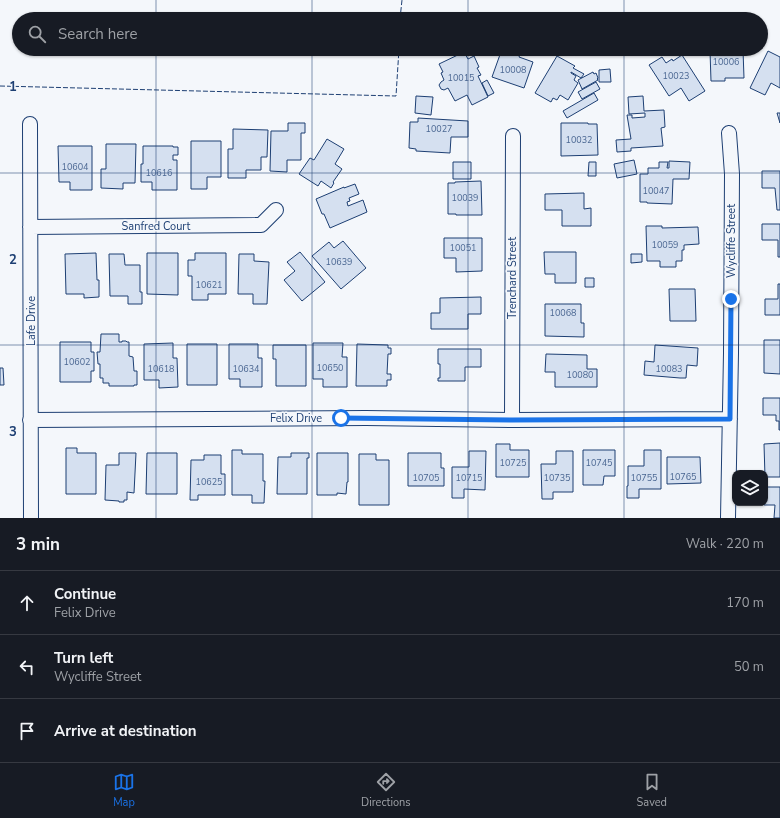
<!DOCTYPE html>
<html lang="en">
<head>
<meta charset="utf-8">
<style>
	body { margin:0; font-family:"Nunito Sans",sans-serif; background:#20242c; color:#f1f3f6 }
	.controls { position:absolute; right:12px; bottom:12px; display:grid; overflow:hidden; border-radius:8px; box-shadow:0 1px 3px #0004 }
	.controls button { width:36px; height:36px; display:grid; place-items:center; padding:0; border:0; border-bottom:1px solid #363941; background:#171b24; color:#f1f3f6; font:20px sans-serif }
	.stop { position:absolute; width:12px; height:12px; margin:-9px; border:3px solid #1a73e8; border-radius:50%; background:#fff }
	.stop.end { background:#1a73e8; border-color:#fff; box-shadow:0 1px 4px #0008 }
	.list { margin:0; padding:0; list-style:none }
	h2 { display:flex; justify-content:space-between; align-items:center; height:52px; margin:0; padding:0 16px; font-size:17px }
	h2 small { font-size:13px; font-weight:400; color:#9ea1a6 }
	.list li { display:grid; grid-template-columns:26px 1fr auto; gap:12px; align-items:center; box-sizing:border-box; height:64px; padding:0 16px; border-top:1px solid #363941 }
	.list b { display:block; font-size:15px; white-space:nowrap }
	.list p { margin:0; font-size:13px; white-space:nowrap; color:#9ea1a6 }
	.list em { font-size:13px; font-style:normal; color:#9ea1a6 }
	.icon { flex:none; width:22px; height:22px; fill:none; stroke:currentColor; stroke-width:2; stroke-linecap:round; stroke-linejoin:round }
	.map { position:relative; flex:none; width:780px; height:518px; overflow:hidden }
	.search { position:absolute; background:#171b24; box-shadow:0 1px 3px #0004; left:12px; right:12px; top:12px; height:44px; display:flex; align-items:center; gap:10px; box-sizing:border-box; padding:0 14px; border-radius:22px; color:#9ea1a6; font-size:15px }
	.sheet { height:244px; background:#171b24 }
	nav { display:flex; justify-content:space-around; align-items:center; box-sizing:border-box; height:56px; border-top:1px solid #363941; background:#171b24; font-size:11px; color:#9ea1a6 }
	nav a { display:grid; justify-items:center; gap:2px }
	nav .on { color:#1a73e8 }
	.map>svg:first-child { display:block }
	.building { fill:#d5e0f0; stroke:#1d3f73 }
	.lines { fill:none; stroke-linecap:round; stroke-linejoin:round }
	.minor-casing { stroke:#1d3f73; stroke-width:16 }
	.minor { stroke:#f4f7fb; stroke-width:14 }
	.fence { stroke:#1d3f73; stroke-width:1; stroke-dasharray:5 2; stroke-linecap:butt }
	.route { stroke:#1a73e8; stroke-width:5 }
	.grid { fill:none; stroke:#1d3f73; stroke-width:1; stroke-opacity:0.55 }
	.labels { text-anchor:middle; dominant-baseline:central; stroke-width:3; stroke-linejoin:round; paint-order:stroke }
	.number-label { font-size:9px; fill:#4b6792 }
	.street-label { font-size:11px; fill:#1d3f73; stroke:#f4f7fb }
	.grid-label { font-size:13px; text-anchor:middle; font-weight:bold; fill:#1d3f73; stroke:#f4f7fb; stroke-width:3; stroke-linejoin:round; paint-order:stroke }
</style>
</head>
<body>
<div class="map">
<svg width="780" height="518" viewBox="0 0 780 518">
	<rect width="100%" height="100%" fill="#f4f7fb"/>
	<path class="building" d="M 502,49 L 521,51 L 519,57 L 533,62 L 524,88 L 492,77 Z
		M 744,49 L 756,49 L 756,52 L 744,53 Z
		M 743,50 L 744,78 L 725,78 L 725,81 L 711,81 L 710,51 Z
		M 768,51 L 780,57 L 780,88 L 771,83 L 765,95 L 750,88 Z
		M 464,52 L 468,59 L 474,56 L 479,67 L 477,68 L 481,75 L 478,76 L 488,97 L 472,105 L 467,95 L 455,101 L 448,88 L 444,90 L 441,89 L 439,85 L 441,82 L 444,80 L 441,73 L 443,72 L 439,64 Z
		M 682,55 L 705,91 L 689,101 L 681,88 L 669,96 L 649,65 L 662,57 L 666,63 L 672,59 L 673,61 Z
		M 557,56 L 575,66 L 573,68 L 584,74 L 581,78 L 571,72 L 571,73 L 576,76 L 574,80 L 578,83 L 568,100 L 560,95 L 557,100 L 553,98 L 551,102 L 535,93 Z
		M 610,69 L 611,82 L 599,82 L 599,70 Z
		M 593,72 L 594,74 L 596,73 L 598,78 L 597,79 L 598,80 L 582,89 L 578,80 Z
		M 487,80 L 494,93 L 488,96 L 482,83 Z
		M 596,82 L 600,89 L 582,99 L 578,92 Z
		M 594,93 L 598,100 L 567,118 L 563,111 Z
		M 416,96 L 433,97 L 431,115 L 415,113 Z
		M 643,96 L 644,111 L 664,110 L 665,127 L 661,128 L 663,146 L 631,148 L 631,151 L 617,152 L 616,140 L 631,139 L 627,115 L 632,115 L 632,118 L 645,117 L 645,113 L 629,114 L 628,97 Z
		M 777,113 L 780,113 L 780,123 Z
		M 418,118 L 468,121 L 468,137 L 451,137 L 450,153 L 416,151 L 416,149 L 409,148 L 410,122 L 418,122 Z
		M 288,123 L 305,123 L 305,133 L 301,133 L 301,160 L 287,160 L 287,172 L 270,171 L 271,131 L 288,131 Z
		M 561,123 L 588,123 L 588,124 L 597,124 L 598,155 L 561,156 Z
		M 233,129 L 268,130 L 267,157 L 261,157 L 261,170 L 246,170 L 246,178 L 228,178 L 228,149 L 233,149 Z
		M 327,139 L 344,149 L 335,164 L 342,169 L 333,182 L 334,183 L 331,188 L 321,181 L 318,186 L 299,174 L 310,158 L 314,160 Z
		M 191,141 L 221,141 L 221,177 L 207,177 L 207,189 L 191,189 Z
		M 106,144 L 136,144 L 135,183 L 123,183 L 123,189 L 101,188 L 101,169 L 106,169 Z
		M 58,146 L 92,146 L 92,190 L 70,190 L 70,182 L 59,182 Z
		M 143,146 L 173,146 L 173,147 L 178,147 L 178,155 L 173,155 L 173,160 L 177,160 L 177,190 L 152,190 L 152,182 L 141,182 L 141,164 L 143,164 Z
		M 634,160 L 637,174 L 617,178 L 614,164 Z
		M 669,161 L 690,162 L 689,179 L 673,179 L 672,204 L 647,203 L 647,202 L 640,202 L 640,174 L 648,174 L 648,168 L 659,168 L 659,162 L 668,162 L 667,168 L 669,168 Z
		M 453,162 L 471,162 L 471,179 L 453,179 Z
		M 589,162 L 596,162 L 596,176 L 588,176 Z
		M 762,171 L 780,171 L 780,210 L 777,210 L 775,188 L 762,188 Z
		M 481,181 L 482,215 L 456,215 L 456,214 L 448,214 L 448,183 L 455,183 L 455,182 Z
		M 355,184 L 359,194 L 349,198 L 350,201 L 347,202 L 348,206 L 363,200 L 367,212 L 330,228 L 324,214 L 322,214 L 316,199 L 344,187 L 344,188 Z
		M 584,193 L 584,209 L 591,208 L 591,226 L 562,226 L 562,210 L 545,210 L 545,194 Z
		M 762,224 L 780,224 L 780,257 L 778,257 L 778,240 L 762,240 Z
		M 646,226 L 662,226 L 662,228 L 698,227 L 699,244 L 684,245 L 684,250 L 682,250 L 682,261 L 676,261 L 676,267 L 660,267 L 660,261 L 647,261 Z
		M 444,238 L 482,238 L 482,271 L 456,272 L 456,258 L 444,258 Z
		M 343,241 L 366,268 L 341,289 L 312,256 L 329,242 L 334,248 Z
		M 300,252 L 325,282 L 302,301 L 284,280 L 295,271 L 287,262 Z
		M 544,252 L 576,252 L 576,283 L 555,283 L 555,274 L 545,274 Z
		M 96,253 L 97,280 L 99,280 L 99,297 L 84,298 L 84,294 L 66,294 L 65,254 Z
		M 147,253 L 178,253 L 178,295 L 147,294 Z
		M 195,253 L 226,253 L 226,294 L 208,294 L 208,300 L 192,300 L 192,276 L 188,276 L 188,260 L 195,260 Z
		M 109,254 L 124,254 L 125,265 L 140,265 L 140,292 L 142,292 L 142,304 L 128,304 L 128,296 L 110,296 Z
		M 239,254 L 254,254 L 254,261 L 269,262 L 267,304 L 253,304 L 253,294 L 238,294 Z
		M 631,254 L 642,254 L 642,262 L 631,263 Z
		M 585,278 L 594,278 L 594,287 L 585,287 Z
		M 778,284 L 780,284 L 780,315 L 765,315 L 765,299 L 778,299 Z
		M 669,289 L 695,289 L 696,321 L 670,321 Z
		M 481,297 L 481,314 L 468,314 L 468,329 L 431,329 L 431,313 L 440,313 L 440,298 Z
		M 545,304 L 581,304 L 581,323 L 584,323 L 584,337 L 545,336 Z
		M 101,334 L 119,334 L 119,342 L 122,342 L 122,341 L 126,341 L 127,342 L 129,342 L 129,356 L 133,357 L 134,371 L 137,371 L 137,385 L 134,385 L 134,386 L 109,386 L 109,383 L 103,383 L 103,378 L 100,378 L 100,364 L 98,364 L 97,352 L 100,352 Z
		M 764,340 L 780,340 L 780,374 L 764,373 Z
		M 60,342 L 91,342 L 91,352 L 94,352 L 94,371 L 91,371 L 91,382 L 60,382 Z
		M 173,343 L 173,358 L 177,358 L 178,387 L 159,388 L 159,380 L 144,380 L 144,344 Z
		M 313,343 L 343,343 L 342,357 L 347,357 L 347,387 L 323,387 L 323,379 L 313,379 Z
		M 187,344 L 217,344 L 217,385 L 187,385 Z
		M 229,344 L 258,344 L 258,358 L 262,358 L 262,387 L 240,387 L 240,379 L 229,379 Z
		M 357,344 L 388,345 L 388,348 L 391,348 L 391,354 L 388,354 L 387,374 L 391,374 L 391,380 L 387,380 L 387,386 L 356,386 Z
		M 273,345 L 306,345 L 306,386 L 276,386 L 276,359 L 273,359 Z
		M 655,345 L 698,348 L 697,366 L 687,365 L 686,378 L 680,378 L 644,375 L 645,361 L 654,362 Z
		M 438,349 L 481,349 L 481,367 L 465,367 L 465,381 L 438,381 L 438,378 L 440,378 L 440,364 L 438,364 Z
		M 546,354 L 587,355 L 587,369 L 597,369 L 597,387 L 555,387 L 555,372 L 545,372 Z
		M 0,368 L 3,368 L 4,385 L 0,385 Z
		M 763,398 L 780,398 L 780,430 L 779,430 L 779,421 L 776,421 L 776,415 L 763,415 Z
		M 780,443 L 780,477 L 765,477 L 764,444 Z
		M 496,444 L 510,444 L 510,450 L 529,450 L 529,477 L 496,477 Z
		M 66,448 L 77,448 L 77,453 L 96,453 L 96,494 L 66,494 Z
		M 232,450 L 242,450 L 242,454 L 263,454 L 263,481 L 265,481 L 264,503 L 252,503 L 252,495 L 232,495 Z
		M 583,450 L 615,450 L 615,476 L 604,476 L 603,485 L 583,485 Z
		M 644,450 L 661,450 L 661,489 L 639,489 L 639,498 L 627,498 L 627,486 L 628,486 L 628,466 L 644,466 Z
		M 469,451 L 486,451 L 485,490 L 464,489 L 464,498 L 452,498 L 452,467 L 469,467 Z
		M 556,451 L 573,451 L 573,492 L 553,492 L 553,499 L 542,499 L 541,464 L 556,464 Z
		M 119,453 L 136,453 L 134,493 L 127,492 L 127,500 L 124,500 L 124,502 L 119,502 L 119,501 L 105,500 L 106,465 L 119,465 Z
		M 147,453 L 177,453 L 177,494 L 146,494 Z
		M 291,453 L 309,453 L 309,458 L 307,458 L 307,494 L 277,494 L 278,457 L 291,457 Z
		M 317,453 L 348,453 L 348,482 L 347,482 L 346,494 L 337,493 L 337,495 L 317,495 Z
		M 408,453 L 441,453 L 441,468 L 444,468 L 444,486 L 408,486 Z
		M 359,454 L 376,454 L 376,460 L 389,460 L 389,505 L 359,505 Z
		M 204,455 L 221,455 L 221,474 L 225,474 L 225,495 L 198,495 L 198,500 L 190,500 L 191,460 L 204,460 Z
		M 667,457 L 700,457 L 701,483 L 667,484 Z
		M 765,487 L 780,487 L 780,518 L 774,518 L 775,505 L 764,505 L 764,503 L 765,503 Z"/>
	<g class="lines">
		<g class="minor-casing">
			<path id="minor" d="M 30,124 L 31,518
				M 30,227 L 261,225 L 276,210
				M 30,420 L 366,418 L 512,420 L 730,419
				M 512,420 L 513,136
				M 728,518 L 731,353 L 732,174 L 729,133"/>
		</g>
		<use href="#minor" class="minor"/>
		<path class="fence" d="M 400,19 L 402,0
			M 0,86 L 396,96 L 399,49"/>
	</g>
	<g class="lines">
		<path class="route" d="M 341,418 L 512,420 L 730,419 L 731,299"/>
	</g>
	<path class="grid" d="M 156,0 L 156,19M 312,0 L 312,19M 468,0 L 468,19M 624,0 L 624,19M 156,49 L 156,518M 312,49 L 312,518M 468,49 L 468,518M 624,49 L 624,518M 0,173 L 780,173M 0,345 L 780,345"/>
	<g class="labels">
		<g class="number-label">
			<text x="726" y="62">10006</text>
			<text x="513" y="70">10008</text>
			<text x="676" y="76">10023</text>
			<text x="461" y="78">10015</text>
			<text x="439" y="129">10027</text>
			<text x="579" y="140">10032</text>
			<text x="75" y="167">10604</text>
			<text x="159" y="173">10616</text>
			<text x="656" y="191">10047</text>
			<text x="465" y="198">10039</text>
			<text x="665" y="245">10059</text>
			<text x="463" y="248">10051</text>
			<text x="339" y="262">10639</text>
			<text x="209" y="285">10621</text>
			<text x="563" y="313">10068</text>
			<text x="77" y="362">10602</text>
			<text x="330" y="368">10650</text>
			<text x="161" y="369">10618</text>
			<text x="246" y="369">10634</text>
			<text x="669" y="369">10083</text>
			<text x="580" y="375">10080</text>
			<text x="513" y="463">10725</text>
			<text x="599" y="463">10745</text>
			<text x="683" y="477">10765</text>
			<text x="426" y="478">10705</text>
			<text x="469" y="478">10715</text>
			<text x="557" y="478">10735</text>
			<text x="644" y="478">10755</text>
			<text x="209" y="482">10625</text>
		</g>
		<g class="street-label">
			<text x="156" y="226">Sanfred Court</text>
			<text transform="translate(731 241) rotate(-90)">Wycliffe Street</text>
			<text transform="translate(512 278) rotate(-90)">Trenchard Street</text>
			<text transform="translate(31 321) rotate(-90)">Lafe Drive</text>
			<text x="296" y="418">Felix Drive</text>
		</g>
	</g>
	<g class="grid-label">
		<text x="13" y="91">1</text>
		<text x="13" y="264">2</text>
		<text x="13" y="436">3</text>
	</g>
</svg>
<div class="controls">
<button><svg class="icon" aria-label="layers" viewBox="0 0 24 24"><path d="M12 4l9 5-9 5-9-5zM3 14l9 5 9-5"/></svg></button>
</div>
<div class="stop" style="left:341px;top:418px"></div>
<div class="stop end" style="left:731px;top:299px"></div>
<div class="search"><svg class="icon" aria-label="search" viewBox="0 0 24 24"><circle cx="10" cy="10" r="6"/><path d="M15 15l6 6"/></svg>Search here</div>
</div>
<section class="sheet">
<h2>3 min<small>Walk · 220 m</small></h2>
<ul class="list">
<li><svg class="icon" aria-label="ahead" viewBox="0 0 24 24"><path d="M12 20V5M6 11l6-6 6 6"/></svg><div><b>Continue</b><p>Felix Drive</p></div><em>170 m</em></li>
<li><svg class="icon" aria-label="left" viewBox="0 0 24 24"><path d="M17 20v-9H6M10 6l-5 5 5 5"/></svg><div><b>Turn left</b><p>Wycliffe Street</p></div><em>50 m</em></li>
<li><svg class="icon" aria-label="arrive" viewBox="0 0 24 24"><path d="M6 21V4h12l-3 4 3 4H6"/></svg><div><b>Arrive at destination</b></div></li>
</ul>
</section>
<nav>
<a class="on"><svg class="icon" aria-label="map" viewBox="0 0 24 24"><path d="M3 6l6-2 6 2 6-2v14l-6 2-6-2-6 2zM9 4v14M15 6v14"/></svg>Map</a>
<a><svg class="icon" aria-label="directions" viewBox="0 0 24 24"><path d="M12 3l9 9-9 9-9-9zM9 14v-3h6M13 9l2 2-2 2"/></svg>Directions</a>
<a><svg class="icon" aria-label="saved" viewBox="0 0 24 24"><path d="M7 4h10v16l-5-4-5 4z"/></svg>Saved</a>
</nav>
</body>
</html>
